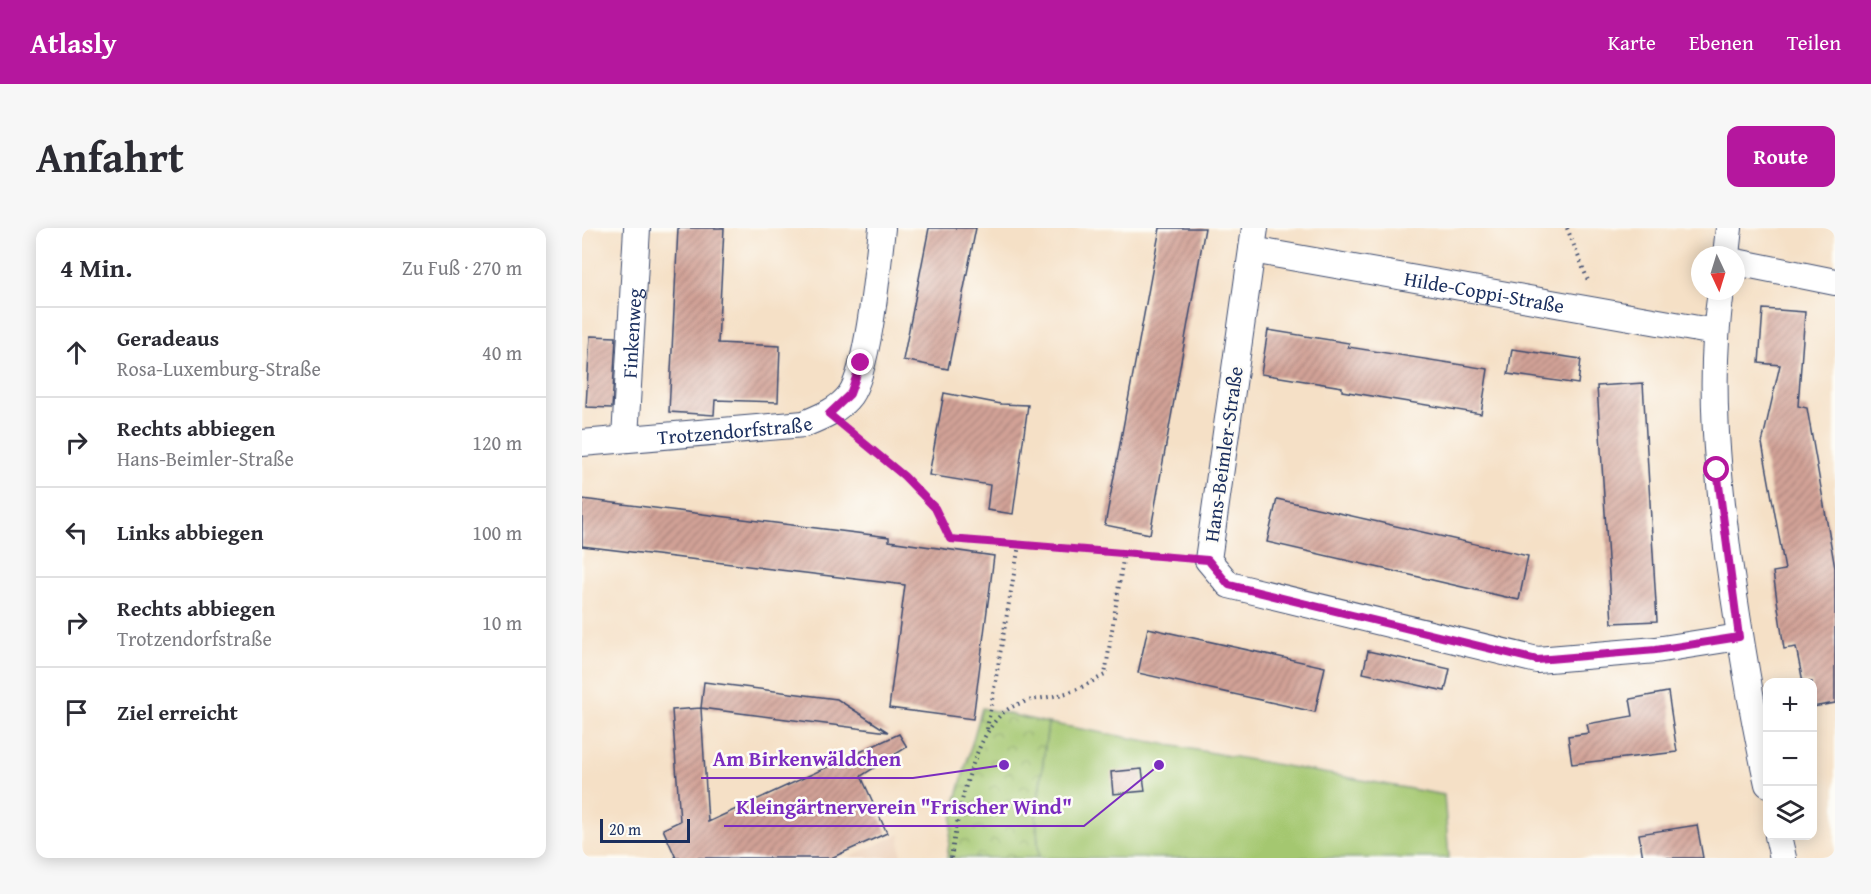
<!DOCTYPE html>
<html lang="de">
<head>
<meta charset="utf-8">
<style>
	body { margin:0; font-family:"Gentium Book Plus",serif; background:#f7f7f7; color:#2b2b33 }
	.controls { position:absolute; right:18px; bottom:18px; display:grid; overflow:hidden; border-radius:12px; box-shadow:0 3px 15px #0003 }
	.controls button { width:54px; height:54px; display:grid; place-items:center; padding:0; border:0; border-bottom:2px solid #e1e1e2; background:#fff; color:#2b2b33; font:30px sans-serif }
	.compass { position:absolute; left:1109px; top:18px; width:54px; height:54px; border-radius:50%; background:#fff; box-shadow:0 3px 15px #0003; rotate:176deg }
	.scale { position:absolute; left:18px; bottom:15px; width:90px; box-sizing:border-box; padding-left:6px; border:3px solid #1b2f5e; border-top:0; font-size:16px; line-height:21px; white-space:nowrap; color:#1b2f5e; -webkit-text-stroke:4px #fdfcf7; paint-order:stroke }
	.stop { position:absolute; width:18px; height:18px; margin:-14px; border:4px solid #b5179e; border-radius:50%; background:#fff }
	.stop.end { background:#b5179e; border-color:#fff; box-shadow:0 2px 6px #0008 }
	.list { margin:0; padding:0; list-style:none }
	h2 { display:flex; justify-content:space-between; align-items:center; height:78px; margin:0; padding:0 24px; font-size:26px }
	h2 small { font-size:20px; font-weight:400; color:#7c7c81 }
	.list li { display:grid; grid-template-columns:39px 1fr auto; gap:18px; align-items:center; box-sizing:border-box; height:90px; padding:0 24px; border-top:2px solid #e1e1e2 }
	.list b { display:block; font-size:22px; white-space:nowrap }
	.list p { margin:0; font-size:20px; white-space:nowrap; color:#7c7c81 }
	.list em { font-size:20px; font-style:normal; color:#7c7c81 }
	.icon { flex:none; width:33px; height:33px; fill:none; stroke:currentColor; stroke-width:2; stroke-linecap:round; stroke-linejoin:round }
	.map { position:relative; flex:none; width:1253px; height:630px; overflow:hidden; border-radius:12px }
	header { display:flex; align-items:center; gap:36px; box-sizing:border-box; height:84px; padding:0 30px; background:#b5179e; color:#fff }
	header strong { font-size:28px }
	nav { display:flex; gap:33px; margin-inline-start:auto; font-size:21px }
	.intro { display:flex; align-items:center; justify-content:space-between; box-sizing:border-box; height:144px; padding:0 36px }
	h1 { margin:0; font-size:42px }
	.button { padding:15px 27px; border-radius:12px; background:#b5179e; color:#fff; font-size:21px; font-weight:700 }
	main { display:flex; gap:36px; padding:0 36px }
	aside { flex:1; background:#fff; border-radius:12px; box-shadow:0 3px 15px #0003 }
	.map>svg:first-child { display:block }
	.built { fill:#edd2bb }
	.green { fill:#a4c770; stroke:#607b67; stroke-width:1.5 }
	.park { fill:url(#park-crowns); stroke:#607b67; stroke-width:1.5 }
	.building { fill:url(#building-hatch) }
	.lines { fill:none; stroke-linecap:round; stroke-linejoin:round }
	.minor-casing { stroke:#3c4a6e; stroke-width:28 }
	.path { stroke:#3c4a6e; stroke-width:4; stroke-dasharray:1.5 4.5; stroke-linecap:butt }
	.minor { stroke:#fff; stroke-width:26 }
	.route { stroke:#b5179e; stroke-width:8 }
	.labels { text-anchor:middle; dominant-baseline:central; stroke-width:5; stroke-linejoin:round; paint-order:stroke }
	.street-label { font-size:20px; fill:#1b2f5e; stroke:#fdfcf7 }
	.leader { fill:none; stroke:#7b2cbf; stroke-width:2 }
	.callout-dot { fill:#7b2cbf; stroke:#fdfcf7; stroke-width:2 }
	.callout-label { font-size:21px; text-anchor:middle; font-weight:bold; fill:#7b2cbf; stroke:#fdfcf7; stroke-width:5; stroke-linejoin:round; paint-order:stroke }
</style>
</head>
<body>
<header>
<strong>Atlasly</strong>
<nav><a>Karte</a><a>Ebenen</a><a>Teilen</a></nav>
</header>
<div class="intro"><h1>Anfahrt</h1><a class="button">Route</a></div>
<main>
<aside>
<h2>4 Min.<small>Zu Fuß · 270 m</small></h2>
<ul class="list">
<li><svg class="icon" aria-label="ahead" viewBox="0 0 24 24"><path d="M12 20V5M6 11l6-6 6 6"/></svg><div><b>Geradeaus</b><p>Rosa-Luxemburg-Straße</p></div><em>40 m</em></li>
<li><svg class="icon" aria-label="right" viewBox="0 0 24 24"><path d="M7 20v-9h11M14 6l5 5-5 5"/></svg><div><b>Rechts abbiegen</b><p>Hans-Beimler-Straße</p></div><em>120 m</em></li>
<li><svg class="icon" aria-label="left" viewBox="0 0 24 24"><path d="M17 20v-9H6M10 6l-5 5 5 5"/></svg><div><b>Links abbiegen</b></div><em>100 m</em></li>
<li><svg class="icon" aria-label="right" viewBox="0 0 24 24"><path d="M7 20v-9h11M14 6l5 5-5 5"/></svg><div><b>Rechts abbiegen</b><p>Trotzendorfstraße</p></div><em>10 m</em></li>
<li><svg class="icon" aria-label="arrive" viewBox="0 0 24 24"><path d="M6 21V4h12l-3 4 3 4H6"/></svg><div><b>Ziel erreicht</b></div></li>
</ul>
</aside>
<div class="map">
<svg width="1253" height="630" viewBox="0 0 1253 630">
	<defs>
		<pattern id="park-crowns" width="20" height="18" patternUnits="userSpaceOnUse" patternTransform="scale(1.5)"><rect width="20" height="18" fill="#a4c770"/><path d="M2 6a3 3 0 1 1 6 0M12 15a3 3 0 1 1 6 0" fill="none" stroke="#85a25f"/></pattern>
		<pattern id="building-hatch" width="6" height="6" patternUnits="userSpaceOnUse" patternTransform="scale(1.5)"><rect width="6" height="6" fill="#d2a296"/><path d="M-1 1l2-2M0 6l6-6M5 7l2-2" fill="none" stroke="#aa847e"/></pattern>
	</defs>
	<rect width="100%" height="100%" fill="#fdfcf7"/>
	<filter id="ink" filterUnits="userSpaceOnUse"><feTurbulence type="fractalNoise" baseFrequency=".0167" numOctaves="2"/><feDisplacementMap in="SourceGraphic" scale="12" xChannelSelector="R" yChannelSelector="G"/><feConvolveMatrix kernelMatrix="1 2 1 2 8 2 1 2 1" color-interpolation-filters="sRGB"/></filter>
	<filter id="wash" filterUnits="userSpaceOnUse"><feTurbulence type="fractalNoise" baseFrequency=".008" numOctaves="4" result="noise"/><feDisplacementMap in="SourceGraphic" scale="24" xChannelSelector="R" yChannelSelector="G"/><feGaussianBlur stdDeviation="1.35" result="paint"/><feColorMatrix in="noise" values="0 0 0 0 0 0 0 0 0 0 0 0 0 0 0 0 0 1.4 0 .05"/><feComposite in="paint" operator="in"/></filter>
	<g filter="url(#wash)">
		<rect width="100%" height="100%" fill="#f5e0c6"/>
		<path class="built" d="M 318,606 L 319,630 L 265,630 Z"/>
		<path class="green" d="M 466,495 L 862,567 L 867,630 L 457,630 L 454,588 Z"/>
		<path class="park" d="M 400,480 L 466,495 L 454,588 L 457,630 L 365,630 L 372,579 Z"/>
		<g id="blocks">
			<path class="building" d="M 96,0 L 142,0 L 136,115 L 198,118 L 196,174 L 133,172 L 132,187 L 87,184 Z
				M 347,0 L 394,0 L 366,141 L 321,132 Z
				M 578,0 L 623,0 L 568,306 L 523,297 Z
				M 1181,81 L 1223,84 L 1216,178 L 1225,180 L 1253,340 L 1253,475 L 1230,479 L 1230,454 L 1221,454 L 1214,419 L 1202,421 L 1191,344 L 1203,342 L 1180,215 L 1198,137 L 1177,135 Z
				M 686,102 L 767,115 L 766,119 L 906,141 L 899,186 L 760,163 L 760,159 L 679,146 Z
				M 8,108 L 34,109 L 30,180 L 4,179 Z
				M 930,121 L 999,131 L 996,156 L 926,146 Z
				M 1061,155 L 1075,393 L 1030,395 L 1015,158 Z
				M 362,165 L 419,176 L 446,177 L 431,286 L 405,282 L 408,257 L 347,247 Z
				M 0,271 L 307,309 L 307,313 L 412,328 L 391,491 L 307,480 L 323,357 L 0,318 Z
				M 695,271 L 946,328 L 937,372 L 685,314 Z
				M 566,400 L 743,439 L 733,484 L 556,445 Z
				M 786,423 L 868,441 L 863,463 L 781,445 Z
				M 122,454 L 255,471 L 306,504 L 119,480 Z
				M 1086,464 L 1095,524 L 990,536 L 986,508 L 1007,505 L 1005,496 L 1051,488 L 1048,471 Z
				M 119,480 L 126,594 L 317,506 L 325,519 L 279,548 L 305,605 L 249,630 L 94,630 L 81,601 L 98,593 L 90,482 Z
				M 560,541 L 563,563 L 531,566 L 529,544 Z
				M 1115,597 L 1121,630 L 1061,630 L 1057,606 Z"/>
		</g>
	</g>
	<g filter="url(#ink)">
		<use href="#blocks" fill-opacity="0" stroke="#3c4a6e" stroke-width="1.5"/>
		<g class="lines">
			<g class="minor-casing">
				<g id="minor">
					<path d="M 673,0 L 626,332 L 647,357 L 955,432 L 1074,422 L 1157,409"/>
					<path id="s1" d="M 670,22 L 1133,104"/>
					<path d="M 1144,27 L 1147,0"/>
					<path d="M 1154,34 L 1253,54"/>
					<path d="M 1139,63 C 1126,150 1135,240 1146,327 C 1157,404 1169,480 1186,556"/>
					<path id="s2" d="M 43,210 L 55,0"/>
					<path id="s3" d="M 0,215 L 222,196 C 239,189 257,182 268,167 C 287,140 296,36 300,0"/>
					<path d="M 1196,608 L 1201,630"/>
				</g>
			</g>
			<path class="path" d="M 985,0 L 1007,55
				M 269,204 L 322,248 L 353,281 L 368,311 L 599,330
				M 405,501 L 437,317
				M 369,630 C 375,590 391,501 428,480 C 447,469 470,471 490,463 C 502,459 512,452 523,447 L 542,325"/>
			<use href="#minor" class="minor"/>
		</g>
	</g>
	<g class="lines" filter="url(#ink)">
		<path class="route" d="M 279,135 L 268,166 L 247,186 L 322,248 L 353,280 L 368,311 L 626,332 L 647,357 L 955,432 L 1074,422 L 1157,409 L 1135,242"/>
	</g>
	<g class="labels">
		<g class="street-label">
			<text stroke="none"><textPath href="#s1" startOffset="236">Hilde-Coppi-Straße</textPath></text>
			<text stroke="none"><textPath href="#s2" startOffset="105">Finkenweg</textPath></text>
			<text stroke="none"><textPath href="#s3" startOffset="153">Trotzendorfstraße</textPath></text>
			<text transform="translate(641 226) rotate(-82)">Hans-Beimler-Straße</text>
		</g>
	</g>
	<path class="leader" d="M422 537L331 550H119M577 537L502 598H142"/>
	<g class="callout-dot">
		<circle cx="422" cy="537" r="6"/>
		<circle cx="577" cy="537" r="6"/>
	</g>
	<g class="callout-label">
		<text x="225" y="538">Am Birkenwäldchen</text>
		<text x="322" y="586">Kleingärtnerverein "Frischer Wind"</text>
	</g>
</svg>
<div class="controls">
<button>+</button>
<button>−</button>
<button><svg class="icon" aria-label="layers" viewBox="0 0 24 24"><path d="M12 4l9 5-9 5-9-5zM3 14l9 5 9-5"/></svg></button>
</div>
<svg class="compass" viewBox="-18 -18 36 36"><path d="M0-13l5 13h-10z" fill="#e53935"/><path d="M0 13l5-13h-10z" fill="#7c7c81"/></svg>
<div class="scale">20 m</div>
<div class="stop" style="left:1135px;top:242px"></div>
<div class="stop end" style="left:279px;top:135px"></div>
</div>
</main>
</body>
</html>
